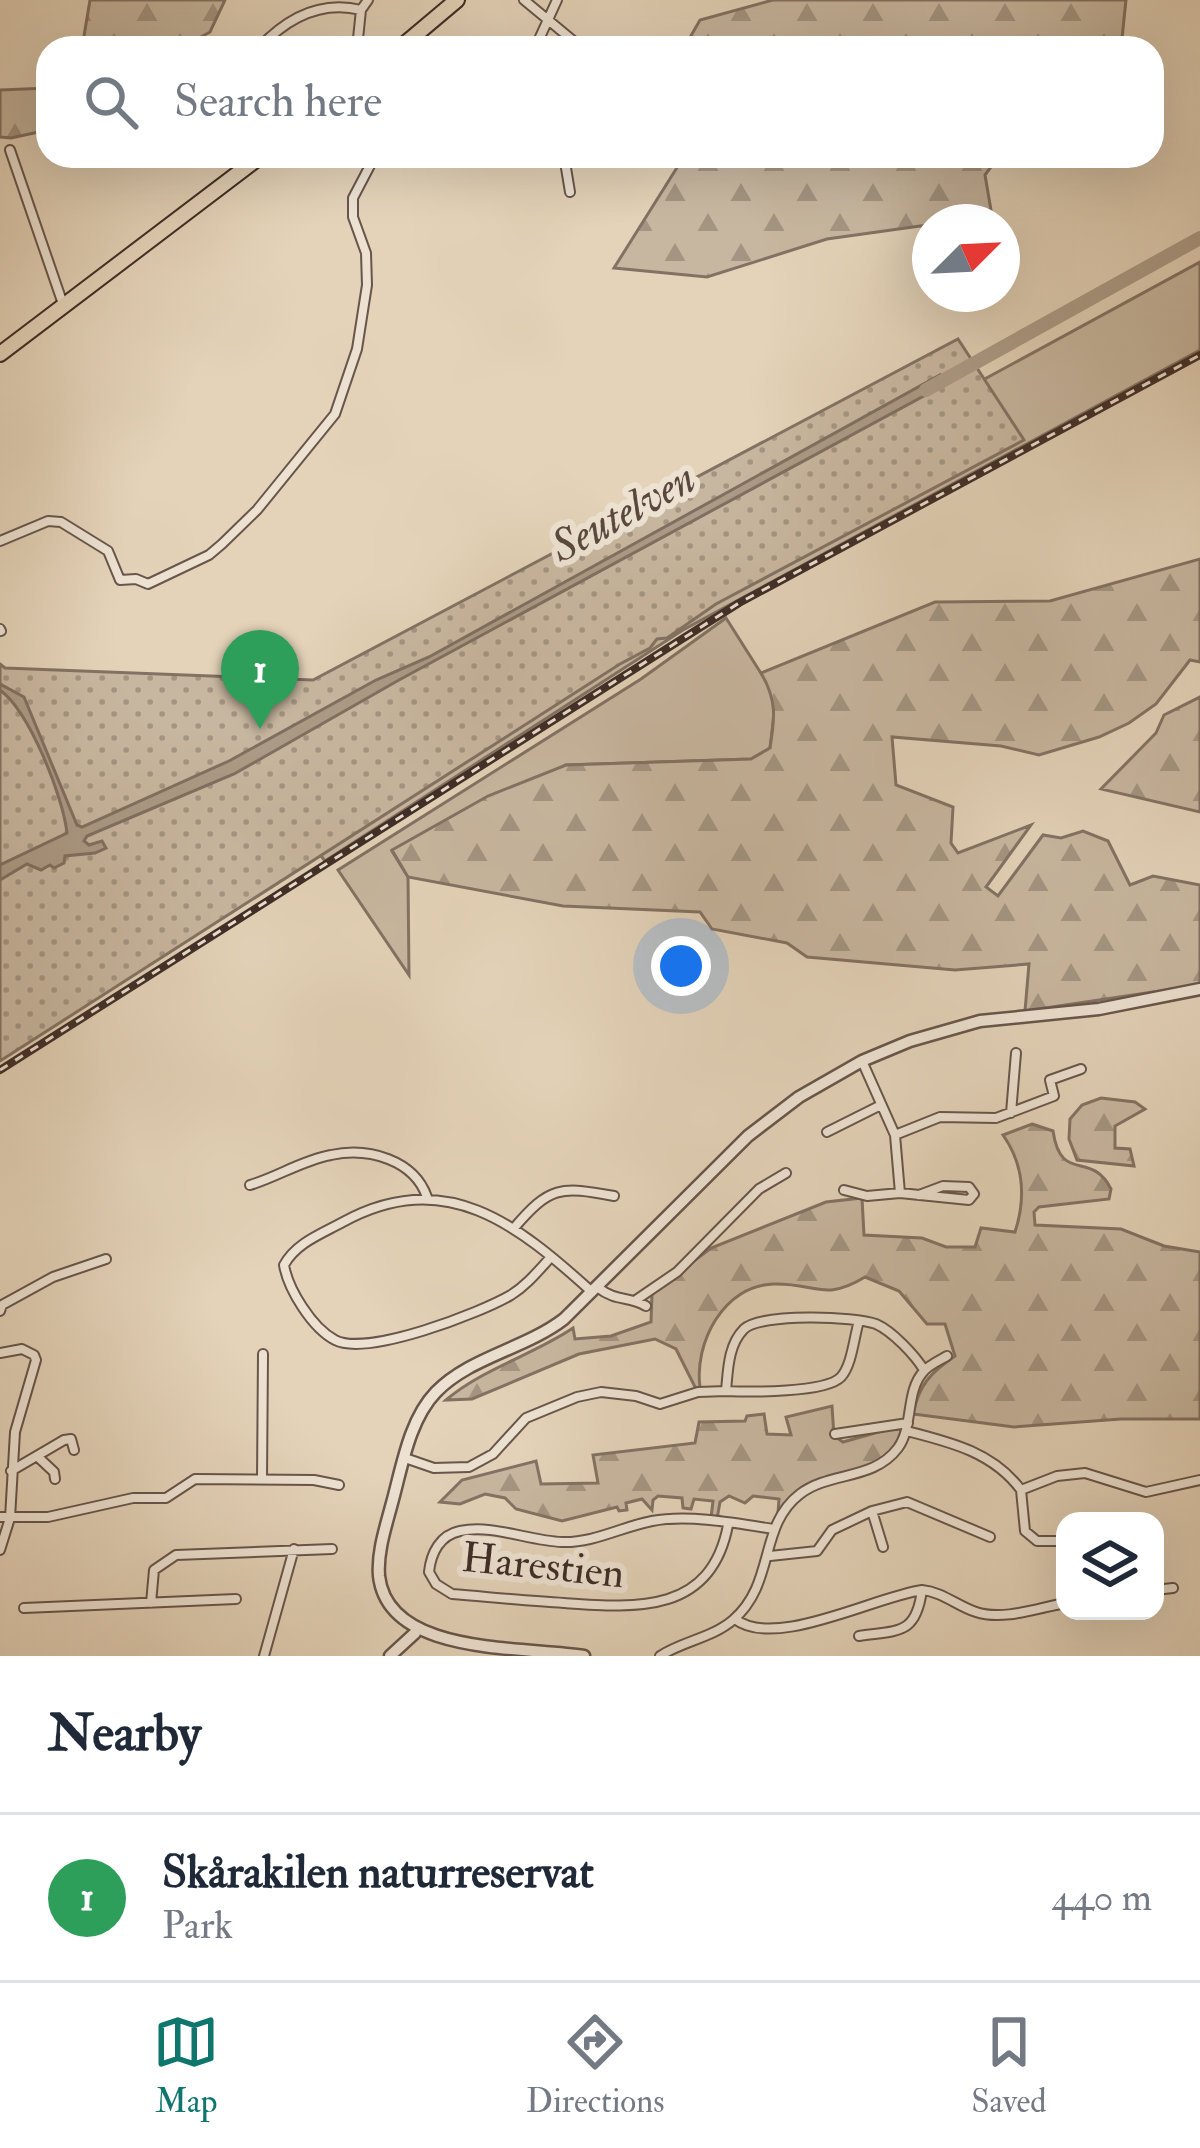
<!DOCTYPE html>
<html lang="en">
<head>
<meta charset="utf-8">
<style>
	body { margin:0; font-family:"IM FELL Double Pica",serif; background:#f6f6f7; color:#1f2937 }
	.controls { position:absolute; right:36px; bottom:36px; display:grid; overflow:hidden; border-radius:24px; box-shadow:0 12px 48px #0002 }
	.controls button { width:108px; height:108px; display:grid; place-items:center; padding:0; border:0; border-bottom:3px solid #e0e1e3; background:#fff; color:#1f2937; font:60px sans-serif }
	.compass { position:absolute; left:912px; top:204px; width:108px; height:108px; border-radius:50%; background:#fff; box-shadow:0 12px 48px #0002; rotate:66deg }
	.you { position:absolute; left:681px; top:966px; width:42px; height:42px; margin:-30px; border:9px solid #fff; border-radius:50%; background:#1a73e8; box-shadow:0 0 0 18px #1a73e833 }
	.badge { display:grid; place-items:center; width:78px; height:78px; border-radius:50%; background:#0f766e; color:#fff; font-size:39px; font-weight:700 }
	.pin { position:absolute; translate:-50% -99px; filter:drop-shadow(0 3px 6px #0008) }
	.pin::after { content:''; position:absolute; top:63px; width:42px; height:36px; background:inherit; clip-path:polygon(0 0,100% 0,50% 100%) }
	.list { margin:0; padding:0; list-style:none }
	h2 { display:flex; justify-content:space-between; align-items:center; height:156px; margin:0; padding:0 48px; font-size:51px }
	h2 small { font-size:39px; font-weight:400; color:#747a83 }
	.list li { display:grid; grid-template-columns:78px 1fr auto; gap:36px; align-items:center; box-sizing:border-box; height:168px; padding:0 48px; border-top:3px solid #e0e1e3 }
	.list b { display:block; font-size:45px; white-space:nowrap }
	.list p { margin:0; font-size:39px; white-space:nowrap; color:#747a83 }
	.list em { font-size:39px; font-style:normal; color:#747a83 }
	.icon { flex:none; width:66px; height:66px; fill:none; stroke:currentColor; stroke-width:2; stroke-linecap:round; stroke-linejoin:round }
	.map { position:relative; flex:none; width:1200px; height:1656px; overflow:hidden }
	.search { position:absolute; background:#fff; box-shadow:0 12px 48px #0002; left:36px; right:36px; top:36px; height:132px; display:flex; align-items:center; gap:30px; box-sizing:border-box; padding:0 42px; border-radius:36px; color:#747a83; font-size:45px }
	.sheet { height:324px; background:#fff }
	nav { display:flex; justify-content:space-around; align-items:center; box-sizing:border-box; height:168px; border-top:3px solid #e0e1e3; background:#fff; font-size:33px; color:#747a83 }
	nav a { display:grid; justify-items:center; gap:6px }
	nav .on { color:#0f766e }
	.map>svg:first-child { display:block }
	.grass { fill:#c8b7a0; stroke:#837264; stroke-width:3 }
	.forest { fill:url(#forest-firs); stroke:#837264; stroke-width:3 }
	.park { fill:url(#park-dots); stroke:#837264; stroke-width:3 }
	.water { fill:#ac9b87; stroke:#806f61; stroke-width:3 }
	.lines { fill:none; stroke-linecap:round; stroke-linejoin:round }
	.river { stroke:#ac9b87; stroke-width:14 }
	.minor-casing { stroke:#68564c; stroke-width:12 }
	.tertiary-casing { stroke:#68564c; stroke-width:15 }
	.trunk-casing { stroke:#3e2d27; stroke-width:18 }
	.minor { stroke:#ede2d2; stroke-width:8 }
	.tertiary { stroke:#ede2d2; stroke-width:10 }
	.trunk { stroke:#e4d3b9; stroke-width:14 }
	.rail-casing { stroke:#3e2d27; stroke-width:8 }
	.rail { stroke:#ede2d2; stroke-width:3; stroke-dasharray:9; stroke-linecap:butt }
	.labels { text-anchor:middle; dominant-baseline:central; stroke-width:12; stroke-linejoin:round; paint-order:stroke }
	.street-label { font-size:42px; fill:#3e2d27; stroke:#ede2d2 }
	.water-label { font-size:45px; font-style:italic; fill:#5a483f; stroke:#ede2d2 }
</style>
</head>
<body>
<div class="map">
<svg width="1200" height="1656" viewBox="0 0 1200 1656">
	<defs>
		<pattern id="forest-firs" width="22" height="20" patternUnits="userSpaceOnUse" patternTransform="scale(3)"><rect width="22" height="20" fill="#c8b7a0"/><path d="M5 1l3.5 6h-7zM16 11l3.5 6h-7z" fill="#a49582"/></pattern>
		<pattern id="park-dots" width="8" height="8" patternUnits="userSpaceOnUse" patternTransform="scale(3)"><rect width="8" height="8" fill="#c8b7a0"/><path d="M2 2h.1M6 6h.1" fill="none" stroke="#a49582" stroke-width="1.8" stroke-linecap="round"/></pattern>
	</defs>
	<rect width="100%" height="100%" fill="#e4d3b9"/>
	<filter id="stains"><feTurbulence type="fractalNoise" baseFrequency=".00167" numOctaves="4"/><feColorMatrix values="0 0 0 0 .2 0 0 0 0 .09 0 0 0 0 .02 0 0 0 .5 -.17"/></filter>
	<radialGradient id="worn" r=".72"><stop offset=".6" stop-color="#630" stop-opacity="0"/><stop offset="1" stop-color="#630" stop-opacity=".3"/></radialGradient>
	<path class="grass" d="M 1200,262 L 1200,350 L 683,630 L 325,861 L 292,819 L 276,764 Z
		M 726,618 L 776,697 L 770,748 L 751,759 L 566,765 L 392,851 L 408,877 L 409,975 L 338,870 L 641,679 Z"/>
	<path class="forest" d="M 90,0 L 225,0 L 210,32 L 181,48 L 82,48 Z
		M 773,0 L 1126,0 L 1121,48 L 684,48 L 700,20 Z
		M 48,88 L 48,130 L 11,138 L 0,137 L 0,90 Z
		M 677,156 L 999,156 L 985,175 L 992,216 L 827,239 L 707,277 L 614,268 L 678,166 Z
		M 1200,559 L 1200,662 L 1190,660 L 1156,704 L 1129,723 L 1099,737 L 1039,755 L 1001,746 L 892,737 L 896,785 L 953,807 L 951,843 L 958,853 L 1031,825 L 986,887 L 998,896 L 1043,835 L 1061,838 L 1083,831 L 1108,841 L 1130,885 L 1153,876 L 1200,885 L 1200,985 L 1025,1011 L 1029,964 L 955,970 L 807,957 L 787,943 L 712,929 L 700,912 L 563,906 L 408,877 L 392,850 L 488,796 L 566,765 L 751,759 L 770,748 C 775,718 777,700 761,673 L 935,602 L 1050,601 Z
		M 1200,697 L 1200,812 L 1101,789 L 1156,733 L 1164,715 Z
		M 1101,1098 L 1135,1102 L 1145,1109 L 1115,1126 L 1115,1148 L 1130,1149 L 1134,1166 L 1077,1160 L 1069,1139 L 1070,1119 L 1082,1105 Z
		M 1032,1124 L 1053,1131 C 1061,1185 1091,1149 1111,1189 L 1109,1199 L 1039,1207 L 1034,1212 L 1035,1225 L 1121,1229 L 1164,1246 L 1200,1252 L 1200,1419 L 1121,1419 L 1014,1427 L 913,1414 C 919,1385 930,1373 955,1356 L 945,1324 L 927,1324 L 899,1291 L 865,1277 C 824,1302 816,1283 774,1284 C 723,1285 694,1344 700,1387 L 696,1389 L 676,1349 L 655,1339 L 579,1354 L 472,1399 L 446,1400 C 482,1369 533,1355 573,1328 L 575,1339 L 611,1336 L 651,1322 L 652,1293 L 711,1248 L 826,1202 L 862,1198 L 864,1235 L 922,1238 L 946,1247 L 975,1247 L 981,1228 L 1015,1232 C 1026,1198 1024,1165 1003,1135 Z
		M 832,1406 L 834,1436 L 843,1442 L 903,1425 C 892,1474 843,1468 807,1485 C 794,1491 787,1501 778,1513 L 779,1499 L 753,1496 L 745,1503 L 729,1496 L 720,1502 L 717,1519 L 711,1518 L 713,1501 L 694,1499 L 691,1509 L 683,1508 L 682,1498 L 658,1496 L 653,1500 L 652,1510 L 642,1499 L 626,1503 L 627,1510 L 619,1511 L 617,1507 L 562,1521 L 516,1509 L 505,1498 L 485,1494 L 460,1504 L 440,1502 L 462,1480 L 536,1461 L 541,1484 L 598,1483 L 593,1455 L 695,1443 L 699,1422 L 745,1421 L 747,1416 L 764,1414 L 767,1434 L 791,1435 L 786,1417 Z"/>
	<path class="park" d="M 958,339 L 1024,440 L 716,604 L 667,638 L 657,639 L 650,648 L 620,664 L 0,1061 L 0,664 L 5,668 L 313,680 Z"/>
	<path class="water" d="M 940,375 L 944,385 L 399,680 L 234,774 L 87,836 L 84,841 L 89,845 L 102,841 L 106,848 L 95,853 L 65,856 L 64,863 L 54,868 L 50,865 L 41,870 L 27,864 L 0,880 L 0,865 L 67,833 C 63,797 30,712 0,690 L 0,684 L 24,697 L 77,825 L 82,827 L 229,761 L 376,680 L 429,657 Z"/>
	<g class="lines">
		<path class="river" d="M 926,390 L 1200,238"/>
		<g class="minor-casing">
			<path id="minor" d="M 524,0 L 582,48
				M 259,48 C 287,18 320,0 361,10
				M 357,48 L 361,10 L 368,0
				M 535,48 L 557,0
				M 10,150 L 64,307
				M 564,156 L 570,192
				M 0,541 L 48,521 L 61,522 L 108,551 L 120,580 L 136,579 L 148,584 L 209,555 L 222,544 L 257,510 L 335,414 L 357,349 L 367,285 L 366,253 L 353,217 L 353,198 L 375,156
				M 0,629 L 1,631
				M 862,1061 L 895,1135 L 900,1193 L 969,1200 L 974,1194 L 969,1187 L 943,1186 L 919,1195
				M 1011,1113 L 1016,1053
				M 827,1132 L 881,1105
				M 895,1135 L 940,1117 L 996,1118 L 1054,1096 L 1050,1080 L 1081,1069
				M 250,1185 C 277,1177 303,1160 331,1155 C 369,1147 414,1160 427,1197
				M 844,1190 L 867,1196 L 900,1193
				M 514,1228 C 550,1186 560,1186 614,1196
				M 551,1257 C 538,1271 527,1285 511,1295 C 480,1313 367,1357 335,1340 C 312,1328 288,1289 284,1265 C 296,1243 321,1234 343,1222 C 445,1166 517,1224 592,1292
				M 597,1287 C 618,1303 627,1295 646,1306
				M 636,1300 L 677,1272 L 759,1189 L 786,1173
				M 0,1311 L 2,1305 L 53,1277 L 106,1259
				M 859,1321 C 854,1337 852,1365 841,1377 C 826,1393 749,1392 726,1391 C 728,1370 728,1345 744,1329 C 761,1313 855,1316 876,1324 C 892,1331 915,1355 924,1370
				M 0,1353 L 22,1349 L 34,1355 L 36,1360 L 15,1432 L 10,1518 L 0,1550
				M 907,1431 C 950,1442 993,1452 1021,1490 L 1057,1476 L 1085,1473 L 1146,1492 L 1200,1480
				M 835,1434 L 908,1423
				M 38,1457 L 54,1472 L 55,1479
				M 405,1458 L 434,1468 L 469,1467 L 493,1454 L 526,1418 L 577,1397 L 601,1392 L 636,1396 L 660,1404 L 698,1392 L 726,1391
				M 11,1471 L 64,1440 L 71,1439 L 74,1450
				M 262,1479 L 263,1354
				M 1021,1490 L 1025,1531 L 1037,1541 L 1065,1541
				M 872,1511 L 883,1547
				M 0,1517 L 48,1517 L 133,1498 L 166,1498 L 195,1479 L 314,1480 L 339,1485
				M 728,1525 C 711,1614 637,1608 564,1603 C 527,1601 489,1597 452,1594 L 436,1584 L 429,1572 C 431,1553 440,1535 460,1531 C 493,1524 529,1541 562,1542 C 594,1543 621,1527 652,1521 C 688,1514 736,1523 773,1529
				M 770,1556 L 817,1551 L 832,1530 L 872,1511 L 907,1502 L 990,1537
				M 1155,1590 L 1173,1588
				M 151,1603 L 154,1570 L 176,1555 L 332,1549
				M 24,1608 L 236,1599
				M 735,1619 C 774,1650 874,1597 922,1590 C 943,1592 957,1606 976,1612 C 1003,1621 1038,1608 1065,1603
				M 859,1636 C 899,1630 916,1635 922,1590
				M 264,1656 L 294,1549
				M 660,1656 C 683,1641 712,1638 733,1620 C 776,1583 758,1526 800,1494 C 830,1471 873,1481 898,1448 C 914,1426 905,1391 924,1371 C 929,1365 940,1360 947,1356"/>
		</g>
		<g class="tertiary-casing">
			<path id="tertiary" d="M 390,1656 L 415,1633
				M 584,1656 C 522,1646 388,1656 379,1576 C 377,1552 386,1526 392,1503 C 402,1467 409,1420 436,1392 C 470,1357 525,1349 564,1319 L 748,1136 L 799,1097 L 862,1061 L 910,1041 L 980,1021 L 1099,1009 L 1200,989"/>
		</g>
		<g class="trunk-casing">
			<path id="trunk" d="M 400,48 L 457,0
				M 0,354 L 261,156"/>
		</g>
		<use href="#minor" class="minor"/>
		<use href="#tertiary" class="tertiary"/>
		<use href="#trunk" class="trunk"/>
		<g class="rail-casing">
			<path id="rail" d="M 0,1070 L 739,603 L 1200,355"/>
		</g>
		<use href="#rail" class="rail"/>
	</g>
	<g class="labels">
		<g class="street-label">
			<text transform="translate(543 1566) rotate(6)">Harestien</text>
		</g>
		<g class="water-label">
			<text transform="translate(623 513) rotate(-29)">Seutelven</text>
		</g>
	</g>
	<rect width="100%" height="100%" filter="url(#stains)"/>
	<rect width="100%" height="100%" fill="url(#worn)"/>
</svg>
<div class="controls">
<button><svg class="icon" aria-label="layers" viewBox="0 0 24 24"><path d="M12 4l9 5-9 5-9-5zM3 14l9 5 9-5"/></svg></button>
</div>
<svg class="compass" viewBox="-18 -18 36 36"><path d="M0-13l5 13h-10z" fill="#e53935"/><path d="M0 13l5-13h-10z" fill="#747a83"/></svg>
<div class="you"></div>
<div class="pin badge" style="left:260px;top:729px;background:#2e9e5b">1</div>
<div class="search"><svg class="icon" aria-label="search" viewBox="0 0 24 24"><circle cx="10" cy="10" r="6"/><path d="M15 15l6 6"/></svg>Search here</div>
</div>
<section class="sheet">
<h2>Nearby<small></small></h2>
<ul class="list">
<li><span class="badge" style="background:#2e9e5b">1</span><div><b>Skårakilen naturreservat</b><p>Park</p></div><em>440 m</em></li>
</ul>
</section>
<nav>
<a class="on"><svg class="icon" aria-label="map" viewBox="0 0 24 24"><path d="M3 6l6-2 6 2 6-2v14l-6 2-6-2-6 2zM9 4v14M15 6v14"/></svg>Map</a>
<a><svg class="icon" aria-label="directions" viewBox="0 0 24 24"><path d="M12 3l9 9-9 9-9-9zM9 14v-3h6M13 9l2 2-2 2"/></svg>Directions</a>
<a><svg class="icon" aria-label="saved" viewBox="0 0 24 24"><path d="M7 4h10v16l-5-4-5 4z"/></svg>Saved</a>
</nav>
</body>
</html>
